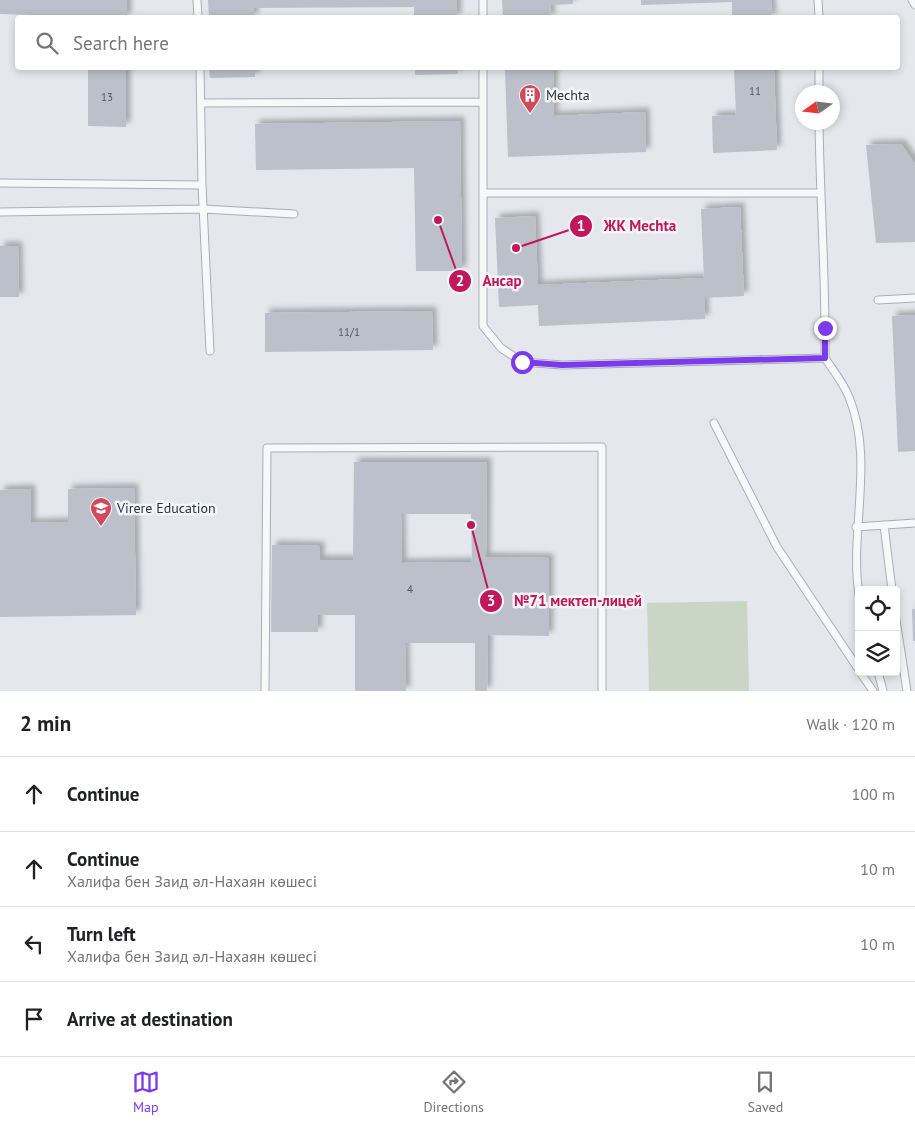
<!DOCTYPE html>
<html lang="en">
<head>
<meta charset="utf-8">
<style>
	body { margin:0; font-family:"PT Sans",sans-serif; background:#f2f2f2; color:#202124 }
	.controls { position:absolute; right:15px; bottom:15px; display:grid; overflow:hidden; border-radius:5px; box-shadow:0 2px 8px #0003 }
	.controls button { width:45px; height:45px; display:grid; place-items:center; padding:0; border:0; border-bottom:1px solid #e0e0e0; background:#fff; color:#202124; font:25px sans-serif }
	.compass { position:absolute; left:795px; top:85px; width:45px; height:45px; border-radius:50%; background:#fff; box-shadow:0 2px 8px #0003; rotate:256deg }
	.stop { position:absolute; width:15px; height:15px; margin:-11px; border:4px solid #7c3aed; border-radius:50%; background:#fff }
	.stop.end { background:#7c3aed; border-color:#fff; box-shadow:0 1px 5px #0008 }
	.list { margin:0; padding:0; list-style:none }
	h2 { display:flex; justify-content:space-between; align-items:center; height:65px; margin:0; padding:0 20px; font-size:21px }
	h2 small { font-size:16px; font-weight:400; color:#757577 }
	.list li { display:grid; grid-template-columns:32px 1fr auto; gap:15px; align-items:center; box-sizing:border-box; height:75px; padding:0 20px; border-top:1px solid #e0e0e0 }
	.list b { display:block; font-size:19px; white-space:nowrap }
	.list p { margin:0; font-size:16px; white-space:nowrap; color:#757577 }
	.list em { font-size:16px; font-style:normal; color:#757577 }
	.icon { flex:none; width:28px; height:28px; fill:none; stroke:currentColor; stroke-width:2; stroke-linecap:round; stroke-linejoin:round }
	.map { position:relative; flex:none; width:915px; height:691px; overflow:hidden }
	.search { position:absolute; background:#fff; box-shadow:0 2px 8px #0003; left:15px; right:15px; top:15px; height:55px; display:flex; align-items:center; gap:12px; box-sizing:border-box; padding:0 18px; border-radius:5px; color:#757577; font-size:19px }
	.sheet { height:365px; background:#fff }
	nav { display:flex; justify-content:space-around; align-items:center; box-sizing:border-box; height:70px; border-top:1px solid #e0e0e0; background:#fff; font-size:14px; color:#757577 }
	nav a { display:grid; justify-items:center; gap:2px }
	nav .on { color:#7c3aed }
	.map>svg:first-child { display:block }
	.green { fill:#c9d6c5 }
	.building { fill:#bbc0ca; fill-rule:evenodd; filter:url(#shadow) }
	.lines { fill:none; stroke-linecap:round; stroke-linejoin:round }
	.service-casing { stroke:#a9aeb7; stroke-width:9 }
	.service { stroke:#f7f8fa; stroke-width:7 }
	.route { stroke:#7c3aed; stroke-width:6 }
	.labels { text-anchor:middle; dominant-baseline:central; stroke-width:5; stroke-linejoin:round; paint-order:stroke }
	.number-label { font-size:11px; fill:#4f5766 }
	.poi-label { font-size:14px; fill:#2b3445; stroke:#f4f6f9; text-anchor:start }
	.leader { fill:none; stroke:#c2185b; stroke-width:2 }
	.callout-dot { fill:#c2185b; stroke:#f4f6f9; stroke-width:2 }
	.mark-label { font-size:15px; text-anchor:middle; font-weight:bold; fill:#fff }
	.callout-label { font-size:15px; text-anchor:middle; font-weight:bold; fill:#c2185b; stroke:#f4f6f9; stroke-width:5; stroke-linejoin:round; paint-order:stroke }
</style>
</head>
<body>
<div class="map">
<svg width="915" height="691" viewBox="0 0 915 691">
	<defs>
		<filter id="shadow"><feDropShadow dx="4.5" dy="-4.5" stdDeviation="2.5" flood-color="#0004"/></filter>
	</defs>
	<rect width="100%" height="100%" fill="#e4e7ec"/>
	<path class="green" d="M 747,601 L 749,691 L 649,691 L 647,603 Z"/>
	<path class="building" d="M 0,0 L 127,0 L 127,18 L 0,14 Z
		M 208,0 L 457,0 L 457,18 L 414,18 L 414,7 L 254,8 L 254,18 L 209,18 Z
		M 502,0 L 573,0 L 573,4 L 550,5 L 551,18 L 503,18 Z
		M 641,0 L 771,0 L 772,18 L 732,18 L 732,2 L 641,5 Z
		M 88,68 L 126,68 L 126,127 L 88,126 Z
		M 209,68 L 255,68 L 255,77 L 210,78 Z
		M 415,68 L 457,68 L 458,74 L 415,75 Z
		M 505,68 L 553,68 L 554,116 L 645,112 L 646,152 L 508,157 Z
		M 734,68 L 774,68 L 777,150 L 713,153 L 712,116 L 736,115 Z
		M 460,121 L 462,271 L 416,271 L 414,168 L 256,170 L 255,124 Z
		M 901,144 L 915,164 L 915,242 L 876,243 L 866,145 Z
		M 740,207 L 744,296 L 704,298 L 705,319 L 539,326 L 538,305 L 499,307 L 495,218 L 535,216 L 538,285 L 704,278 L 701,209 Z
		M 0,246 L 18,246 L 19,297 L 0,297 Z
		M 432,311 L 433,350 L 265,352 L 265,313 Z
		M 915,315 L 915,451 L 898,452 L 892,316 Z
		M 354,462 L 487,462 L 486,557 L 549,558 L 549,636 L 488,635 L 487,691 L 475,691 L 475,643 L 405,643 L 406,691 L 355,691 L 355,615 L 318,615 L 318,632 L 271,632 L 272,545 L 320,546 L 320,560 L 353,560 ZM 401,514 L 471,514 L 472,562 L 402,563 Z
		M 134,488 L 136,615 L 0,617 L 0,490 L 31,489 L 31,523 L 68,522 L 68,489 Z
		M 912,609 L 915,609 L 915,641 L 913,641 Z"/>
	<g class="lines">
		<g class="service-casing">
			<path id="service" d="M 197,0 L 198,18
				M 818,0 L 819,18
				M 912,0 L 915,5
				M 483,18 L 483,0
				M 200,68 L 202,185 L 210,351
				M 483,68 L 483,326 L 501,348 L 522,362 L 562,365 L 825,358 C 826,279 820,201 819,122
				M 819,68 L 819,92
				M 202,103 L 483,102
				M 0,183 L 202,185
				M 483,193 L 820,193
				M 0,212 L 203,209 L 294,214
				M 878,300 L 915,298
				M 825,358 C 833,370 844,384 849,397 C 875,461 849,530 859,595
				M 714,423 L 777,547 L 859,670
				M 884,525 L 892,590
				M 856,527 L 915,523
				M 896,620 L 907,691
				M 860,672 L 873,691
				M 878,672 L 883,691
				M 265,691 L 267,448 L 602,447 L 602,691"/>
		</g>
		<use href="#service" class="service"/>
	</g>
	<g class="lines">
		<path class="route" d="M 522,362 L 562,365 L 825,358 L 825,328"/>
	</g>
	<defs>
		<g id="building-pin" transform="scale(1.125)"><path d="M0 17L-7.5 6A9.5 9.5 0 1 1 7.5 6Z" fill="#d1495b" stroke="#f4f6f9"/><path d="M-4-6H4V6H1V3H-1V6H-4ZM-2.5-4.3h1.7v1.8h-1.7ZM.8-4.3h1.7v1.8H.8ZM-2.5-1h1.7V.8h-1.7ZM.8-1h1.7V.8H.8Z" fill="#fff"/></g>
		<g id="school-pin" transform="scale(1.125)"><path d="M0 17L-7.5 6A9.5 9.5 0 1 1 7.5 6Z" fill="#d1495b" stroke="#f4f6f9"/><path d="M0-5L7-2L0 1L-7-2ZM-4 1L0 2.5L4 1V4Q0 6-4 4Z" fill="#fff"/></g>
	</defs>
	<g fill-rule="evenodd">
		<use href="#building-pin" x="530" y="95"/>
		<use href="#school-pin" x="101" y="508"/>
	</g>
	<g class="labels">
		<g class="number-label">
			<text x="755" y="91">11</text>
			<text x="107" y="97">13</text>
			<text x="349" y="332">11/1</text>
			<text x="410" y="589">4</text>
		</g>
		<g class="poi-label">
			<text x="546" y="95">Mechta</text>
			<text x="117" y="508">Virere Education</text>
		</g>
	</g>
	<path class="leader" d="M516 248L581 226M438 220L460 281M471 525L491 601"/>
	<g class="callout-dot">
		<circle cx="516" cy="248" r="5"/>
		<circle cx="438" cy="220" r="5"/>
		<circle cx="471" cy="525" r="5"/>
		<circle cx="581" cy="226" r="12"/>
		<circle cx="460" cy="281" r="12"/>
		<circle cx="491" cy="601" r="12"/>
	</g>
	<g class="mark-label">
		<text x="581" y="231">1</text>
		<text x="460" y="286">2</text>
		<text x="491" y="606">3</text>
	</g>
	<g class="callout-label">
		<text x="640" y="231">ЖК Mechta</text>
		<text x="502" y="286">Ансар</text>
		<text x="578" y="606">№71 мектеп-лицей</text>
	</g>
</svg>
<div class="controls">
<button><svg class="icon" aria-label="locate" viewBox="0 0 24 24"><circle cx="12" cy="12" r="6"/><path d="M12 2v4M12 18v4M2 12h4M18 12h4"/></svg></button>
<button><svg class="icon" aria-label="layers" viewBox="0 0 24 24"><path d="M12 4l9 5-9 5-9-5zM3 14l9 5 9-5"/></svg></button>
</div>
<svg class="compass" viewBox="-18 -18 36 36"><path d="M0-13l5 13h-10z" fill="#e53935"/><path d="M0 13l5-13h-10z" fill="#757577"/></svg>
<div class="stop" style="left:522px;top:362px"></div>
<div class="stop end" style="left:825px;top:328px"></div>
<div class="search"><svg class="icon" aria-label="search" viewBox="0 0 24 24"><circle cx="10" cy="10" r="6"/><path d="M15 15l6 6"/></svg>Search here</div>
</div>
<section class="sheet">
<h2>2 min<small>Walk · 120 m</small></h2>
<ul class="list">
<li><svg class="icon" aria-label="ahead" viewBox="0 0 24 24"><path d="M12 20V5M6 11l6-6 6 6"/></svg><div><b>Continue</b></div><em>100 m</em></li>
<li><svg class="icon" aria-label="ahead" viewBox="0 0 24 24"><path d="M12 20V5M6 11l6-6 6 6"/></svg><div><b>Continue</b><p>Халифа бен Заид әл-Нахаян көшесі</p></div><em>10 m</em></li>
<li><svg class="icon" aria-label="left" viewBox="0 0 24 24"><path d="M17 20v-9H6M10 6l-5 5 5 5"/></svg><div><b>Turn left</b><p>Халифа бен Заид әл-Нахаян көшесі</p></div><em>10 m</em></li>
<li><svg class="icon" aria-label="arrive" viewBox="0 0 24 24"><path d="M6 21V4h12l-3 4 3 4H6"/></svg><div><b>Arrive at destination</b></div></li>
</ul>
</section>
<nav>
<a class="on"><svg class="icon" aria-label="map" viewBox="0 0 24 24"><path d="M3 6l6-2 6 2 6-2v14l-6 2-6-2-6 2zM9 4v14M15 6v14"/></svg>Map</a>
<a><svg class="icon" aria-label="directions" viewBox="0 0 24 24"><path d="M12 3l9 9-9 9-9-9zM9 14v-3h6M13 9l2 2-2 2"/></svg>Directions</a>
<a><svg class="icon" aria-label="saved" viewBox="0 0 24 24"><path d="M7 4h10v16l-5-4-5 4z"/></svg>Saved</a>
</nav>
</body>
</html>
